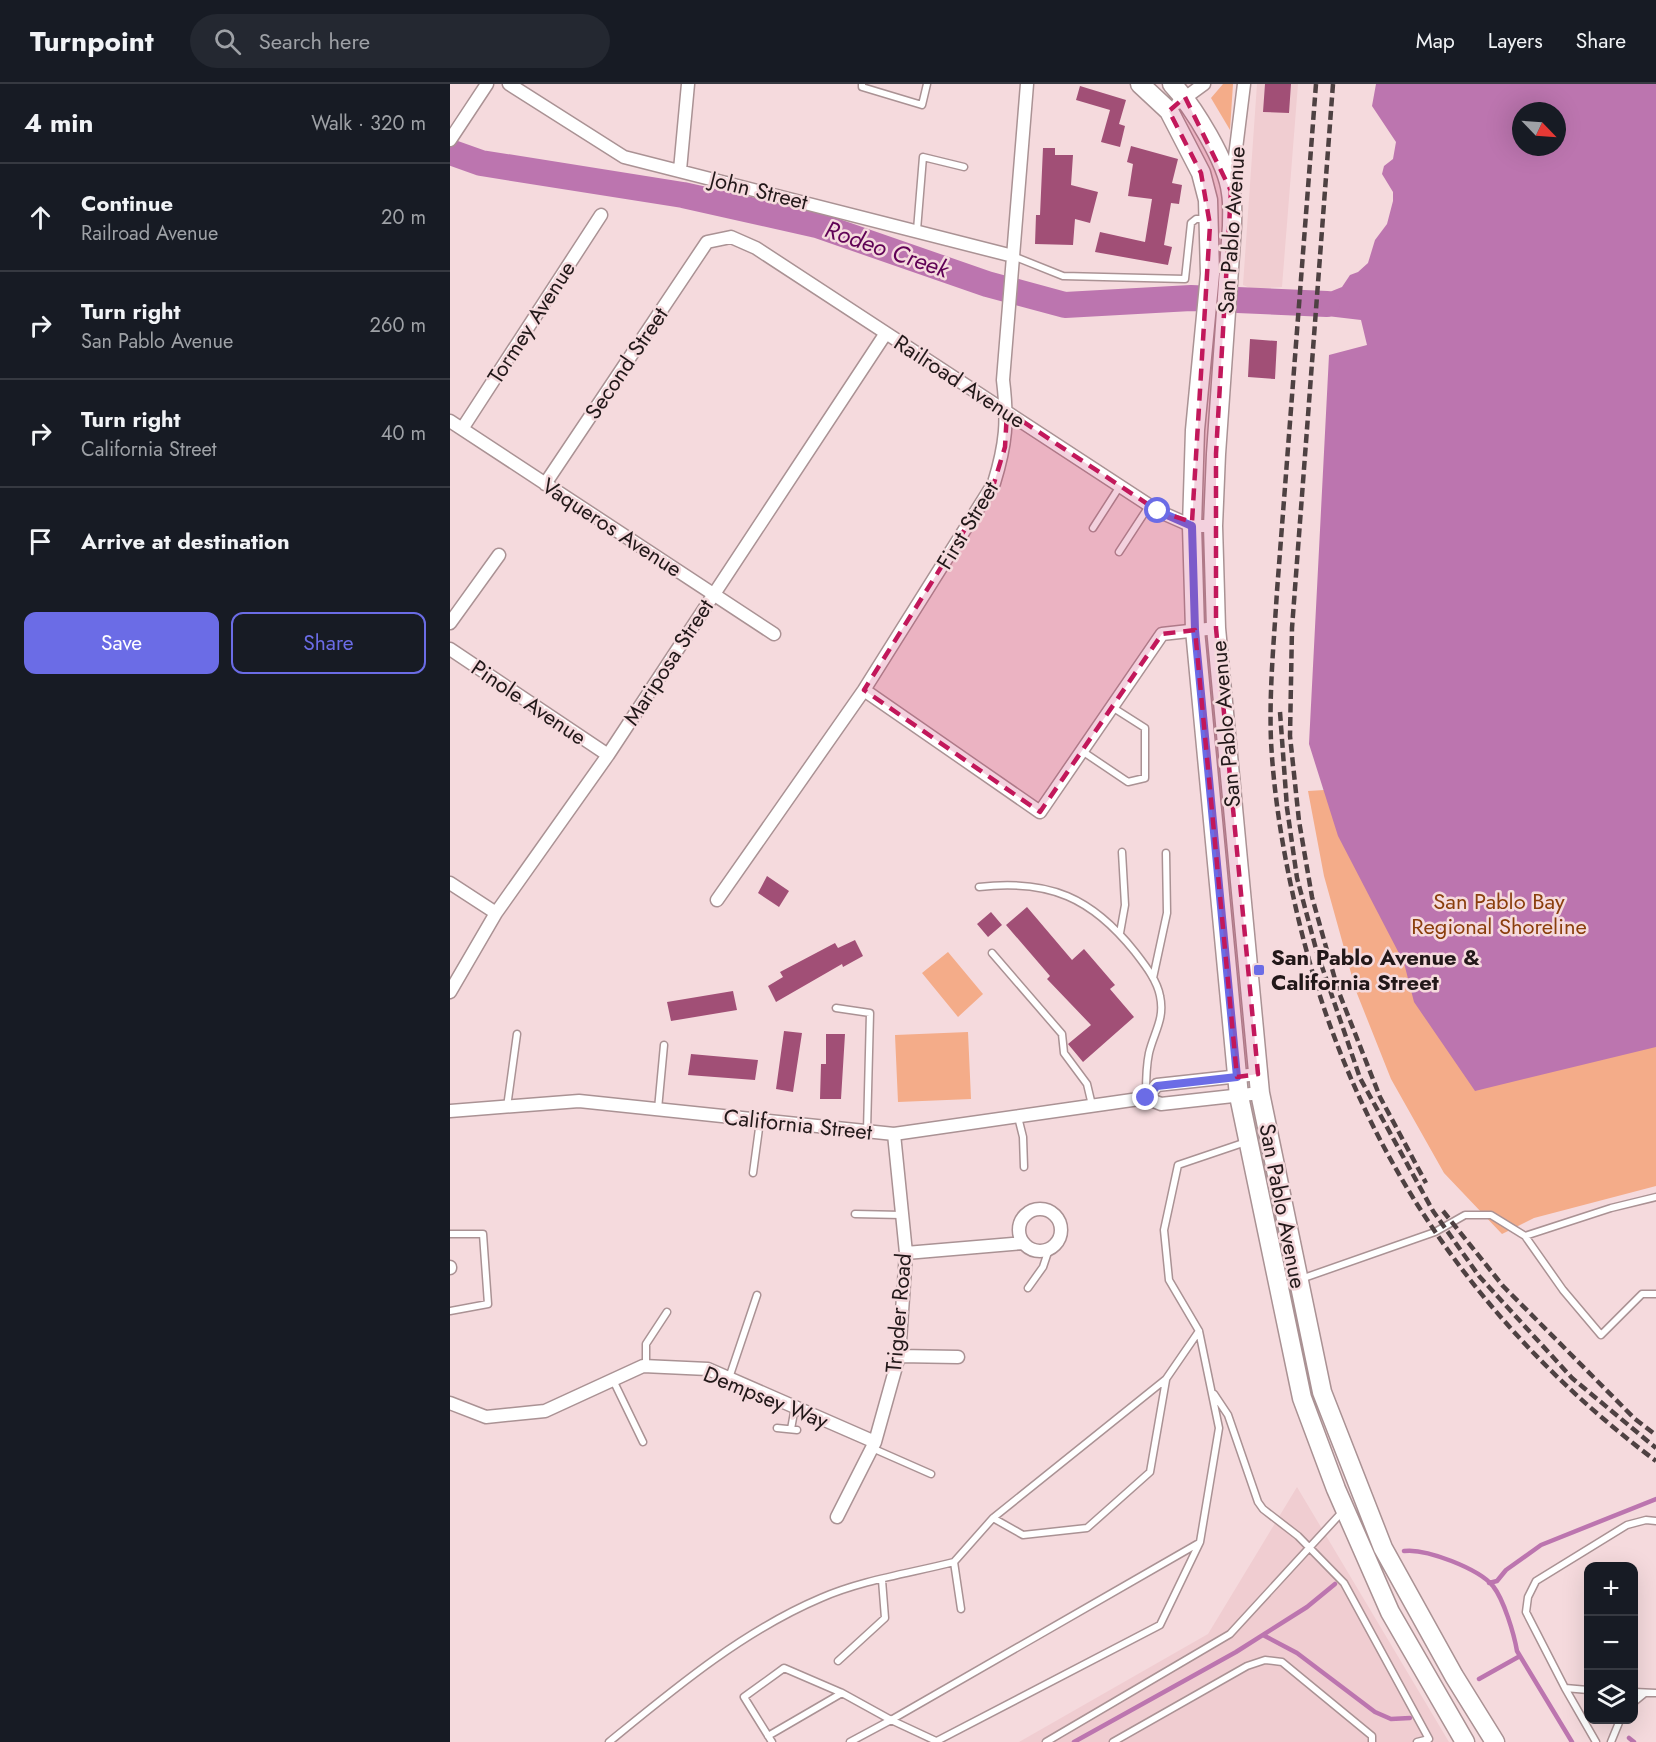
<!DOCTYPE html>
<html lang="en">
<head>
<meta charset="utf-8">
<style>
	body { margin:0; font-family:Jost,sans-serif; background:#242831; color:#f1f3f6 }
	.controls { position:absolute; right:18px; bottom:18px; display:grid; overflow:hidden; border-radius:12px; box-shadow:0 6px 24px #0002 }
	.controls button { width:54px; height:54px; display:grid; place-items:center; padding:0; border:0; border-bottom:2px solid #363941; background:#171b24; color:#f1f3f6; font:30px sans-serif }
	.compass { position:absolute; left:1062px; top:18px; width:54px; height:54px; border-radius:50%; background:#171b24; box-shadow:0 6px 24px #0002; rotate:115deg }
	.stop { position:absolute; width:18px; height:18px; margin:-14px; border:4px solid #6b6ce6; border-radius:50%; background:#fff }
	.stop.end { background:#6b6ce6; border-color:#fff; box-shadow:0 2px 6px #0008 }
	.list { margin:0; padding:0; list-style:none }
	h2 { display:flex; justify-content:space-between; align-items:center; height:78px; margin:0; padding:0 24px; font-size:26px }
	h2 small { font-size:20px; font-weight:400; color:#9ea1a6 }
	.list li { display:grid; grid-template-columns:39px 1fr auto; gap:18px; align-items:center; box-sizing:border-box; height:108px; padding:0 24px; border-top:2px solid #363941 }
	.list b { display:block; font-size:22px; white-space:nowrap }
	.list p { margin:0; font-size:20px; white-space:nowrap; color:#9ea1a6 }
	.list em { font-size:20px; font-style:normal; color:#9ea1a6 }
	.actions { display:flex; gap:12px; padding:18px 24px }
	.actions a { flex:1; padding:14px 0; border:2px solid #6b6ce6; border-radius:12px; text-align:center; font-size:21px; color:#6b6ce6 }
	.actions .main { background:#6b6ce6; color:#fff }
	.icon { flex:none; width:33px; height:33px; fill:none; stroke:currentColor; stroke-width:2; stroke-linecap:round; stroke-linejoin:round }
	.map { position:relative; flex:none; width:1206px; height:1658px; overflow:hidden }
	header { display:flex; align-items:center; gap:36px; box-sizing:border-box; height:84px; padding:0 30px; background:#171b24; border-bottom:2px solid #363941 }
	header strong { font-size:28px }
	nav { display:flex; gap:33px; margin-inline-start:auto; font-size:21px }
	.search { width:420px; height:54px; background:#242831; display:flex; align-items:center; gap:15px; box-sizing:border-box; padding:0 21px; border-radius:33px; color:#9ea1a6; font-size:22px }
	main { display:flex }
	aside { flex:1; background:#171b24 }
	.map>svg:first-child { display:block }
	.built { fill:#f0cdd1 }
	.green { fill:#f4ac89 }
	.water { fill:#bc75af; fill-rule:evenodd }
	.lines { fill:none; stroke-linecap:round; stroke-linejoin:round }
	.stream { stroke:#bc75af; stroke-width:4.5 }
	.river { stroke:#bc75af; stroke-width:26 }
	.building { fill:#a14f76 }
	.lane-casing { stroke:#aa9294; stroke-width:9 }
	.street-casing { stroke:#aa9294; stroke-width:15 }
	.secondary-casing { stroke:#aa9294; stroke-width:21 }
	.lane { stroke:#fff; stroke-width:6 }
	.street { stroke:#fff; stroke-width:12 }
	.secondary { stroke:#fff; stroke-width:18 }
	.rail { stroke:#4e4142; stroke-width:4.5; stroke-dasharray:9 4.5; stroke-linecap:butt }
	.route { stroke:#6b6ce6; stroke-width:8 }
	.marked { fill:#c2185b; fill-opacity:0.2; stroke:#c2185b; stroke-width:4.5; stroke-dasharray:12 8; stroke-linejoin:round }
	.poi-dot { fill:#6b6ce6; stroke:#f5dadd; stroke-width:2 }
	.labels { text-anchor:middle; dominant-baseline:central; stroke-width:5; stroke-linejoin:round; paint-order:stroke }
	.street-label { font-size:22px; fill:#221819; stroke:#f5dadd }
	.park-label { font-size:22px; fill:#8a3e0d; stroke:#f5dadd }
	.poi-label { font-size:22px; font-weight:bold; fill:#221819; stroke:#f5dadd; text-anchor:start }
	.water-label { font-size:24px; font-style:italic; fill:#600256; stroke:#f5dadd }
</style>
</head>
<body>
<header>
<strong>Turnpoint</strong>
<div class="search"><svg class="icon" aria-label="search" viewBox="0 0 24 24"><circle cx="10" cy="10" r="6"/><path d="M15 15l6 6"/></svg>Search here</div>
<nav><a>Map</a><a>Layers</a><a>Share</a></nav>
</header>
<main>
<aside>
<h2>4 min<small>Walk · 320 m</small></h2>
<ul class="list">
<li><svg class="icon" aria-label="ahead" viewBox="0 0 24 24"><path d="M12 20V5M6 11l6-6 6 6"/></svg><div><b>Continue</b><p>Railroad Avenue</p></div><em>20 m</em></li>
<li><svg class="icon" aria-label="right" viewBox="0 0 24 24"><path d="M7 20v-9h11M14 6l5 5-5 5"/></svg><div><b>Turn right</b><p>San Pablo Avenue</p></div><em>260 m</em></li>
<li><svg class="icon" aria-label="right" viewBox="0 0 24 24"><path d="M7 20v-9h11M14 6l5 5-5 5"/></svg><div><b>Turn right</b><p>California Street</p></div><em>40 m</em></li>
<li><svg class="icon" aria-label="arrive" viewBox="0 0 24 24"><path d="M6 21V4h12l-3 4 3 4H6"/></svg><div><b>Arrive at destination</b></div></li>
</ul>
<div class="actions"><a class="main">Save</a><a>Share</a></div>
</aside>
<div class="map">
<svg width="1206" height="1658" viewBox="0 0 1206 1658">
	<rect width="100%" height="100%" fill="#f5dadd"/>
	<path class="built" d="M 807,0 L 848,0 L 832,203 L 802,205 L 793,201 Z
		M 847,1403 L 999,1658 L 569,1658 L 758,1550 Z"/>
	<path class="green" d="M 773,0 L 783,0 L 780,46 L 761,14 Z
		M 1206,632 L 1206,1102 L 1084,1134 L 1052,1150 L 994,1089 L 941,995 L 906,907 L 874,792 L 858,707 L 874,706 Z
		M 498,868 L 533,910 L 508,933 L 472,889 Z
		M 518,948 L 521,1015 L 448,1018 L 445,951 Z"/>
	<path class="water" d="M 926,0 L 1206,0 L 1206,963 L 1025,1007 L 964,918 L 954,879 L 888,752 L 859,660 L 879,271 L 917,261 L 911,236 L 877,232 L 877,209 L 892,203 L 900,191 L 908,188 L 918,179 L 925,156 L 937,140 L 943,117 L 943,108 L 932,90 L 934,82 L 943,75 L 946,58 L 922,22 ZM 1071,27 L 1107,27 L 1107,63 L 1071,63 Z"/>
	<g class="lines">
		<path class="stream" d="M 954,1467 C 976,1464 1029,1485 1043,1502 C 1054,1516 1064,1550 1067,1567 L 1122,1658
			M 1039,1499 L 1047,1497 L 1056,1486 L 1091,1461 L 1206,1415
			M 813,1551 L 847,1569 L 925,1628 L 941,1635 L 960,1634
			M 1029,1595 L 1070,1572
			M 1179,1654 L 1184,1658
			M 624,1658 L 786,1568 L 857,1523 L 885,1500"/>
		<path class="river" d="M 0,68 L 31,79 L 233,111 L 367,141 L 537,200 L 615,221 L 741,214 L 877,220"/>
	</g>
	<path class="building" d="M 815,0 L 841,0 L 839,29 L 813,28 Z
		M 630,2 L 676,16 L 669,40 L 675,42 L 670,63 L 651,58 L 660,26 L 626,16 Z
		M 681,62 L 728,75 L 722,99 L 732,101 L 729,120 L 721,119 L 714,161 L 722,163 L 718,181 L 645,168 L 650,148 L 695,158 L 702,115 L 678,112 L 683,80 L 677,78 Z
		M 593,64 L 605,64 L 605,71 L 623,71 L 621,101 L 648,108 L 640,139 L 625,135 L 623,161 L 585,160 L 586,131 L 590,131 Z
		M 800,255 L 827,257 L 825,295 L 798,293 Z
		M 317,792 L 339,807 L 329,823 L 308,809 Z
		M 577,823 L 622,876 L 634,865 L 665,901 L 660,905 L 684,933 L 633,978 L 618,960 L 641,941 L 597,895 L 600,892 L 556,841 Z
		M 541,828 L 552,841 L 538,853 L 527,840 Z
		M 405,856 L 413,872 L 393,883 L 392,880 L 326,918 L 318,902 L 333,893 L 330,888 L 385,859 L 388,864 Z
		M 283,907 L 287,926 L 221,937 L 217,918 Z
		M 334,947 L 352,949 L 343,1008 L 326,1005 Z
		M 376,950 L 395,950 L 391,1015 L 370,1015 L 371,980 L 376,980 Z
		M 241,970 L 308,976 L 305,996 L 238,991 Z"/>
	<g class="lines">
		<g class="lane-casing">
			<path id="lane" d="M 412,0 L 412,3 L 472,21 L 477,0
				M 467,146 L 473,73 L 514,83
				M 563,172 L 613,192 L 735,195 L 741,139 L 746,135 L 756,135
				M 643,444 L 670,402
				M 669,468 L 699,422
				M 632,667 L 678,698 L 695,694 L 695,644 L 662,623
				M 529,803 C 600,795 642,814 685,868 C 695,881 707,896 710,912 C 715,935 704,948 699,969 C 696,983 696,997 696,1010
				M 670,849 L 675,821 L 672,768
				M 542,869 L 612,950 L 614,969 L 637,1000 L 642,1021
				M 703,894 L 717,829 L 716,769
				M 386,924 L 420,929 L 417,1047
				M 57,1023 L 67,950
				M 208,1025 L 214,961
				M 568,1033 L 573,1053 L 574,1083
				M 303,1089 L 310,1037
				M 405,1130 L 452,1131
				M 0,1150 L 33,1150 L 38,1220 L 0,1227
				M 1075,1152 L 1161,1124 L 1206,1113
				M 831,1202 L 985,1148 L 1015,1131 L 1041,1131 L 1075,1152 L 1113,1206 L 1151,1251 L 1192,1210 L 1206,1210
				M 578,1204 L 593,1183 L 599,1165
				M 196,1282 L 196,1260 L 217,1228
				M 279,1294 L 307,1211
				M 163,1296 L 193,1358
				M 764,1310 L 778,1331 L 808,1418 L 813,1425 L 848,1452 L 894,1499 L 979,1655 L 967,1658
				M 327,1344 L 347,1346
				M 341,1345 L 345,1323
				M 422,1364 L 481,1390
				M 543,1434 L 573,1451 L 637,1444 L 700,1388 L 716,1296
				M 511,1525 L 504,1478 L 543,1434 L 716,1295 L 749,1247
				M 388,1577 L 435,1534 L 432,1496
				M 1115,1604 L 1146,1658
				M 1138,1606 L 1115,1604 L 1076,1528 L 1078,1513 L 1086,1497 L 1177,1441 L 1196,1436 L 1206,1437
				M 1184,1608 L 1206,1609
				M 1184,1618 L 1195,1609
				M 318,1652 L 392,1609
				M 159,1658 C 225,1604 293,1547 371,1514 C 412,1496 461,1489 504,1478
				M 322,1658 L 294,1613 L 334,1584 L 392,1609 L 441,1636 L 749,1459
				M 400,1658 L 441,1636 L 486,1657
				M 485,1658 L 710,1541 L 750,1458 L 769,1344 L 749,1247 L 719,1196 L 714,1146 L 728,1081 L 796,1058
				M 596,1658 L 780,1550 L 893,1427
				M 663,1658 L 797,1582 L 815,1576 L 832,1578 L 922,1652 L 922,1658
				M 1161,1658 L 1170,1636"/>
		</g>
		<g class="street-casing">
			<path id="street" d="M 59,0 L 174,73 L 563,172
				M 728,19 L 754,0
				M 0,56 L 37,0
				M 230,86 L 238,0
				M 782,97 L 794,0
				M 0,337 L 324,550
				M 12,345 L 151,131
				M 95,400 L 257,158 L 281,153 L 306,164 L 708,427 L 742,442 L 763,442
				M 0,539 L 49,471
				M 0,565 L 158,671
				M 414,606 L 590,728 L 712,550 L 766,544
				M 0,799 L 46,829
				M 267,816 L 414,606 L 544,399 C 556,360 558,337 553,296 L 577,0
				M 0,908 L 46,829 L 158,671 L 436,249
				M 696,1014 L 707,1001 L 808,990
				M 0,1027 L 129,1017 L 444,1050 L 696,1014 L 711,1020 L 810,1009
				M569 1146a21 21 0 1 1 42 0a21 21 0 1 1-42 0Z
				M 456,1169 L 573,1159
				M 0,1183 L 0,1184
				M 449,1272 L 508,1273
				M 0,1319 L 36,1333 L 95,1327 L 193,1282 L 258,1285 L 425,1358
				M 387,1433 L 425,1358 L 449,1272 L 456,1169 L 444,1050"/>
		</g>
		<g class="secondary-casing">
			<path id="secondary" d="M 690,0 L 719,27 L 751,89 L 758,116 L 760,190 L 745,346 L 742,442 L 745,546 L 789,1012 L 852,1314 L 886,1405 L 940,1528 L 1015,1658
				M 722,0 C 743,22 778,79 781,109 C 783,120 782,131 782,142 L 766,370 L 763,442 L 766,544 L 810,1009 L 872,1308 L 933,1464 L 1004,1592 L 1045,1658"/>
		</g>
		<use href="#lane" class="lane"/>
		<use href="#street" class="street"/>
		<use href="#secondary" class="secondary"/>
		<path class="rail" d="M 866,0 L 827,507 C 824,557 819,607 821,657 C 824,715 834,773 847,829 C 899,1054 1022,1239 1206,1377
			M 883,0 L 842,544 L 840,652 L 849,737 L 862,813 L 888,906 L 930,1013 L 976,1099
			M 830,628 L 837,724 L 847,794 L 866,865 L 910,994 L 983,1127 L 1029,1192 L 1122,1294 L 1206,1364
			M 993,1127 L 1053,1202 L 1185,1335 L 1206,1351"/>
	</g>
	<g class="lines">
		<path class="route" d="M 696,1014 L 707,1002 L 787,993 L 745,546 L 742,442 L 708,427"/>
	</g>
	<path class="marked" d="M 735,13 L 781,107 L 766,370 L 766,544 L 808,990 L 787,993 L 745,546 L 712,550 L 590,728 L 414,606 L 544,399 L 555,363 L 557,327 L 708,427 L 742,438 L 760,141 L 751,89 L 719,27 Z"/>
	<rect class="poi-dot" x="803" y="880" width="12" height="12" rx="3"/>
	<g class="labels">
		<g class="street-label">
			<text transform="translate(309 106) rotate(14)">John Street</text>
			<text transform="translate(781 146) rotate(-86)">San Pablo Avenue</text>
			<text transform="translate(81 238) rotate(-57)">Tormey Avenue</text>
			<text transform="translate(176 279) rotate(-56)">Second Street</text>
			<text transform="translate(510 297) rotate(33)">Railroad Avenue</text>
			<text transform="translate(517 441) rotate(-59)">First Street</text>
			<text transform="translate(162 443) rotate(33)">Vaqueros Avenue</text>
			<text transform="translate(218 578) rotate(-57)">Mariposa Street</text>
			<text transform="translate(79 618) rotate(34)">Pinole Avenue</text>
			<text transform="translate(775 640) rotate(-95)">San Pablo Avenue</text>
			<text transform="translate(348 1040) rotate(6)">California Street</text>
			<text transform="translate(833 1122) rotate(79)">San Pablo Avenue</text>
			<text transform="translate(448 1229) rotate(-85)">Trigder Road</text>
			<text transform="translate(316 1313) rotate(22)">Dempsey Way</text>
		</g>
		<g class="park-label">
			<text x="1049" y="817">San Pablo Bay<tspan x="1049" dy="25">Regional Shoreline</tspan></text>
		</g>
		<g class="poi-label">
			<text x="821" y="873">San Pablo Avenue &amp;<tspan x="821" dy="25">California Street</tspan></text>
		</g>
		<g class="water-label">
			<text transform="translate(437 165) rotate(19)">Rodeo Creek</text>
		</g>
	</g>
</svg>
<div class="controls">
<button>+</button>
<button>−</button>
<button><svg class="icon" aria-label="layers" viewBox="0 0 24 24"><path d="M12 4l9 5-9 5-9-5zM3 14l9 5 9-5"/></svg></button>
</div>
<svg class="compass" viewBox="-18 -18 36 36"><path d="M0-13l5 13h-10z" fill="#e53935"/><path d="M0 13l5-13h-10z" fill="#9ea1a6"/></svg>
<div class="stop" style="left:708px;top:427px"></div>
<div class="stop end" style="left:696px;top:1014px"></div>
</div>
</main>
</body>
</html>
